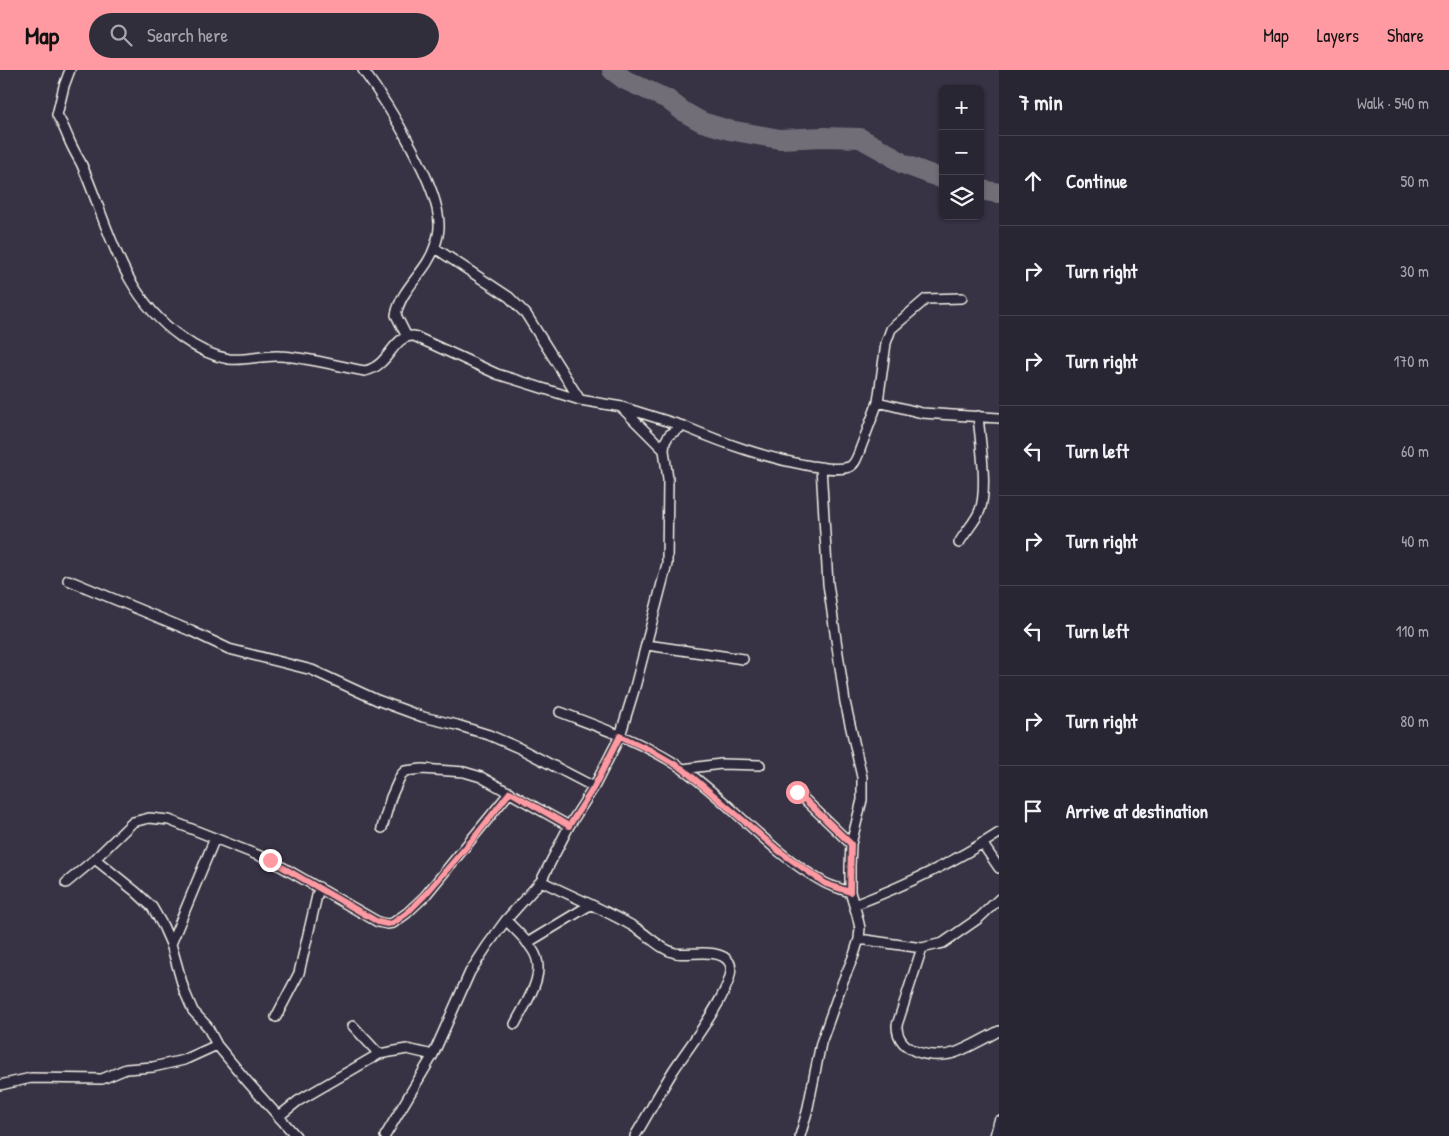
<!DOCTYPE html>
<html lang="en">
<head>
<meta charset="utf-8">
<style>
	body { margin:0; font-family:"Patrick Hand",sans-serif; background:#312e3b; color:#f1f3f6 }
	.controls { position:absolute; right:15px; top:15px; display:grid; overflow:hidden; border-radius:8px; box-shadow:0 1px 4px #0004 }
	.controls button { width:45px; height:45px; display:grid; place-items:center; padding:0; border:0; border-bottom:1px solid #45434e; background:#292633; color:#f1f3f6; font:25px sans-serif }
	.stop { position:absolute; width:15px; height:15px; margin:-11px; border:4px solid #ff9aa2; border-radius:50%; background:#fff }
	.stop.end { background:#ff9aa2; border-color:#fff; box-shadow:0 1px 5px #0008 }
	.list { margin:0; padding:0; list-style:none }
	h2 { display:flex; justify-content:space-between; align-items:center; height:65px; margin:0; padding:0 20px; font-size:21px }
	h2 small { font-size:16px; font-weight:400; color:#a5a5ac }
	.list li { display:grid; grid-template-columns:32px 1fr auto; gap:15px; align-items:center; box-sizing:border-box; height:90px; padding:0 20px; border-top:1px solid #45434e }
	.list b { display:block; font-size:19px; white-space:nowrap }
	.list em { font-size:16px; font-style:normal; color:#a5a5ac }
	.icon { flex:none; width:28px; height:28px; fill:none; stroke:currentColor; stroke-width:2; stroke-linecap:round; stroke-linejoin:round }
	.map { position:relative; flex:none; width:999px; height:1066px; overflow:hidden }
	header { display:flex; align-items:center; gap:30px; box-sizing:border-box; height:70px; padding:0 25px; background:#ff9aa2; color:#111 }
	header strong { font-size:24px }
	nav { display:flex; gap:28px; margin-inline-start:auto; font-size:18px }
	.search { width:350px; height:45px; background:#312e3b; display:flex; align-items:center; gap:12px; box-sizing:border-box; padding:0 18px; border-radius:28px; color:#a5a5ac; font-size:19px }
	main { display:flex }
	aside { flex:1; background:#292633 }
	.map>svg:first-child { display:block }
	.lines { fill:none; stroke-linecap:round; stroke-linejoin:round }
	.river { stroke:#726e77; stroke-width:20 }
	.street-casing { stroke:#f4f1e8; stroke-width:12 }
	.street { stroke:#2f2a3d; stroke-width:9 }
	.route { stroke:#ff9aa2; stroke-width:6 }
</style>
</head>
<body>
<header>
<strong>Map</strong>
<div class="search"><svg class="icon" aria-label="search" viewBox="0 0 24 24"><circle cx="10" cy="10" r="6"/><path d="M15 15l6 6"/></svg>Search here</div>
<nav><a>Map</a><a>Layers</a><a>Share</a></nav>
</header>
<main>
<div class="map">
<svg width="999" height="1066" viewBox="0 0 999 1066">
	<rect width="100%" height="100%" fill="#373244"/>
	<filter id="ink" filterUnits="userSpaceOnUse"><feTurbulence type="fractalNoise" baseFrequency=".02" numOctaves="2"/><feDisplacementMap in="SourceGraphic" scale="10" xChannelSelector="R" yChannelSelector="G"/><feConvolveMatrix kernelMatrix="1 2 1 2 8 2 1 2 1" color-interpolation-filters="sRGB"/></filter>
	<g filter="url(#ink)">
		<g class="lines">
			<path class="river" d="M 612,0 L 625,10 L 667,29 L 684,42 L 702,52 L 729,60 L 780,69 L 823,67 L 860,68 L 889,84 L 903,94 L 943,109
				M 980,120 L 999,123"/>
			<g class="street-casing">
				<path id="street" d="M 70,0 L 64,16 L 57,45 C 63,54 66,63 70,72 C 73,79 77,86 81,93 C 109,156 120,224 181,267 C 196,278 211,286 229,289 C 245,291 263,285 279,286 C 307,287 337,296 365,301 C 391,295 392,265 414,266 L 497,304 L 580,330 L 622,337 L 683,356
					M 363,0 C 387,33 441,117 439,157 C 439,163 437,170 435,176 C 427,202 401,218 396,245 L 406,265
					M 435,178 L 509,227 L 526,244 L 580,330
					M 878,332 L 922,343 L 999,348
					M 622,338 L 664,380
					M 959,473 C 965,462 976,451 980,440 C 988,418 980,370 978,346
					M 68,510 L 191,561 L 229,579 L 312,600 L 377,630 L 423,647 L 457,655 L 489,665 L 519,678 L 594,717
					M 647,575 L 743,589
					M 560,642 C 601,658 646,673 683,699 C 733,734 771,784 825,813 C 833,817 842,819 850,822
					M 683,699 L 721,694 L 760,695
					M 797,722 L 851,774
					M 382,758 L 391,727 L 401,705 L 405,701 L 422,699 L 464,702 L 481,707 L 569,756
					M 982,773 L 999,798
					M 95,789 L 136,822 L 152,837 L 163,856 L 171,874 L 184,920 L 193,941 L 207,956 L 217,975 L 246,1010 L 296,1066
					M 541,811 C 573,827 606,840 636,858 C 649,866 660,879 675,883 C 689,886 719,877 729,892 C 742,910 684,983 673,1001 C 660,1022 648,1044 635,1066
					M 66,813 L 95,789 L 133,752 L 149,748 L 169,750 L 270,790 L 378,852 L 387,854 L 393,853 L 407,843 L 425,826 L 510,722
					M 854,835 C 904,816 954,792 999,763
					M 506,850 C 515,860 525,868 532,879 C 549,902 526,932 515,954
					M 859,869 L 922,878 L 943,873 L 979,848 L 999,829
					M 527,873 L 590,835
					M 171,874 L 215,768
					M 922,878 L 897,955 C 896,984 936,990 957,982 C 972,976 985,968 999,961
					M 276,947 L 299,903 L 319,817
					M 353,956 L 379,984
					M 0,1015 L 31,1008 L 102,1009 L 126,999 L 153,997 L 184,990 L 217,975
					M 278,1047 L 298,1031 L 379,984 L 407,979 L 433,985
					M 385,1066 L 433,985 L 470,902 L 487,876 L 506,850 L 541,811 L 569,756 L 594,717 L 620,666 L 635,617 L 667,494 L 668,409 L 664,380 L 665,372 L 669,365 L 683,356 C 726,374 765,388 811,396 C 821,397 838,401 849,397 C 854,395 856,390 858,385 L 878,332 L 886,273 L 891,259 L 926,229 L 962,228
					M 800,1066 L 807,1042 L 821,973 L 843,911 L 854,885 L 859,869 L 860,858 L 857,845 L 850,822 L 850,796 L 851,774 L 862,730 L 862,707 L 845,632 L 828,514 L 821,397
					M 995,1066 L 999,1051"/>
			</g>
			<use href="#street" class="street"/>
		</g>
	</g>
	<g class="lines" filter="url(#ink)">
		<path class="route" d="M 270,790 L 378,852 L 387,854 L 393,853 L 407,843 L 424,826 L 474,768 L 510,722 L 569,756 L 594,717 L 620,666 L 652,681 L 683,699 L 779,781 L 826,814 L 850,822 L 851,774 L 797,722"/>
	</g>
</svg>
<div class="controls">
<button>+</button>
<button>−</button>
<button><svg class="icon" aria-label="layers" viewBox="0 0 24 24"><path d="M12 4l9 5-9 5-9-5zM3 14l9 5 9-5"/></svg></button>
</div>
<div class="stop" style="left:797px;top:722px"></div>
<div class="stop end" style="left:270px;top:790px"></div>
</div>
<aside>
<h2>7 min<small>Walk · 540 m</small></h2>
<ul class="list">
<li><svg class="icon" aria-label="ahead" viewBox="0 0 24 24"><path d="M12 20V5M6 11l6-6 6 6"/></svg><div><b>Continue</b></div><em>50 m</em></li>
<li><svg class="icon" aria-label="right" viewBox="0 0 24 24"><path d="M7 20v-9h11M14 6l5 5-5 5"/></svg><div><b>Turn right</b></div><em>30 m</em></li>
<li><svg class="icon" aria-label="right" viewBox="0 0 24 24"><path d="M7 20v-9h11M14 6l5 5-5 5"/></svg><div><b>Turn right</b></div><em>170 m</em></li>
<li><svg class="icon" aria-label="left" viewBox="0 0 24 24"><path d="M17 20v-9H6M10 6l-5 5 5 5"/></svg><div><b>Turn left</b></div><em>60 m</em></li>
<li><svg class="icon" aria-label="right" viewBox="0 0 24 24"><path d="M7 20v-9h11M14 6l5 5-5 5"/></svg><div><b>Turn right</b></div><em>40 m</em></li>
<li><svg class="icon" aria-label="left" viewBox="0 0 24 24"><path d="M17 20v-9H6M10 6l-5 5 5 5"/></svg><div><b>Turn left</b></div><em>110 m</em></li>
<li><svg class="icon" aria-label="right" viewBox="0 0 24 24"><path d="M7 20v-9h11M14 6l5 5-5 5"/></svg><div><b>Turn right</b></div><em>80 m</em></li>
<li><svg class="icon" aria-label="arrive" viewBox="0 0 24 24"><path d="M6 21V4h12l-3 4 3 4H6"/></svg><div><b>Arrive at destination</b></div></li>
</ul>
</aside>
</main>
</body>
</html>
